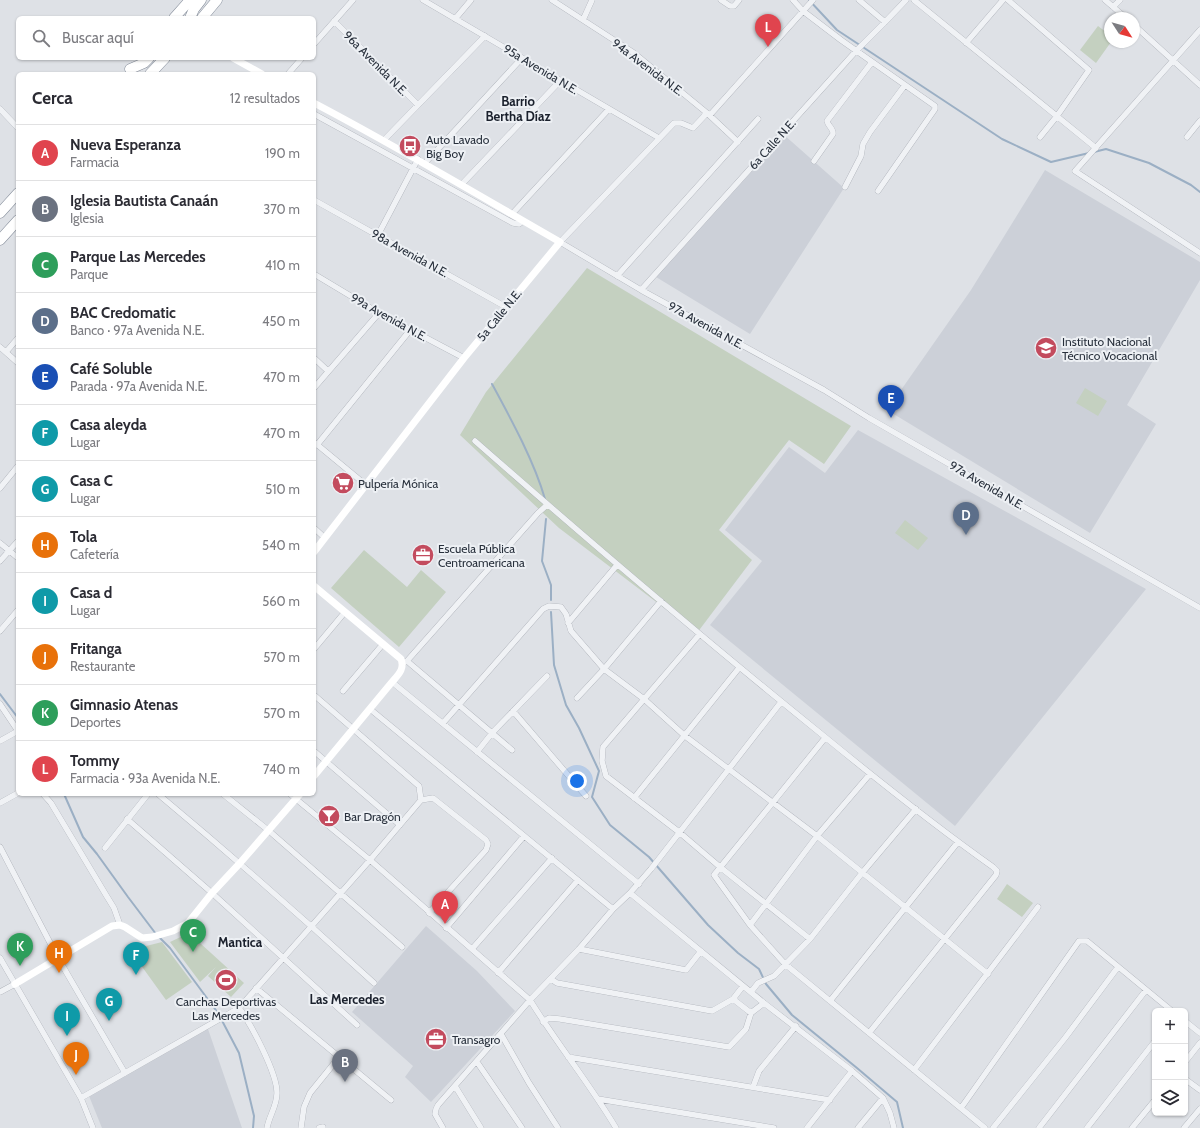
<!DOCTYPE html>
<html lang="es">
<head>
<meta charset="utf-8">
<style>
	body { margin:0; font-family:Cabin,sans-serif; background:#f2f2f3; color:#2b2b33 }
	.controls { position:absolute; right:12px; bottom:12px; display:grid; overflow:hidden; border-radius:6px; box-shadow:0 1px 3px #0004 }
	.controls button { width:36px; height:36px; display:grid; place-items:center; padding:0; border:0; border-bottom:1px solid #e1e1e2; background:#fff; color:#2b2b33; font:20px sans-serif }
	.compass { position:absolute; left:1104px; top:12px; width:36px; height:36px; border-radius:50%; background:#fff; box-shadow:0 1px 3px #0004; rotate:126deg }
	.you { position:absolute; left:577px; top:781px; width:14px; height:14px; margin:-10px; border:3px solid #fff; border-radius:50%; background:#1a73e8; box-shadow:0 0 0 6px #1a73e833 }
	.badge { display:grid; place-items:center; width:26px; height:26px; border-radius:50%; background:#c34b5e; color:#fff; font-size:13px; font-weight:700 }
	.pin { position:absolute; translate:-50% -33px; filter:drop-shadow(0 1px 2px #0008) }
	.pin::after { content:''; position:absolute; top:21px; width:14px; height:12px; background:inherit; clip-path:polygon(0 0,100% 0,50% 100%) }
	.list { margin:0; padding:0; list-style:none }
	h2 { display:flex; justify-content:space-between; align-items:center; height:52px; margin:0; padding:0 16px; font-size:17px }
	h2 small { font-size:13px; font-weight:400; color:#7c7c81 }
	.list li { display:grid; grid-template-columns:26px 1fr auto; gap:12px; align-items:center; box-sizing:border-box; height:56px; padding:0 16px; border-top:1px solid #e1e1e2 }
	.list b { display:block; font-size:15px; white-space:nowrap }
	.list p { margin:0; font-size:13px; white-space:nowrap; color:#7c7c81 }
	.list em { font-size:13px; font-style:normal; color:#7c7c81 }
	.icon { flex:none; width:22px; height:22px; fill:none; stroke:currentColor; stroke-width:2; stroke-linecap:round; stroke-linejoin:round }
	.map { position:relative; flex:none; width:1200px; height:1128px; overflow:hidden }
	.search { position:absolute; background:#fff; box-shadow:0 1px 3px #0004; left:16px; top:16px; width:300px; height:44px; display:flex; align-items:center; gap:10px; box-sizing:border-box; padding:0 14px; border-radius:6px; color:#7c7c81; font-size:15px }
	.panel { position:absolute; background:#fff; box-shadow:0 1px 3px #0004; left:16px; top:72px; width:300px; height:724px; border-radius:6px }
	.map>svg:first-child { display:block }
	.built { fill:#ccd0d8 }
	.green { fill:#c4d0c0 }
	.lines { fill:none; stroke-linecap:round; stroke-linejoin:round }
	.stream { stroke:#9bafc4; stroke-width:2 }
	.street-casing { stroke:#a4a8b0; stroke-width:6 }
	.highway-casing { stroke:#878f9c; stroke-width:11 }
	.street { stroke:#f0f2f5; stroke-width:5.5 }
	.secondary { stroke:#fff; stroke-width:7 }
	.highway { stroke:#fff; stroke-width:10 }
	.labels { text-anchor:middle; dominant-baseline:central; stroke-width:4; stroke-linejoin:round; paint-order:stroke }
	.street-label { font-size:12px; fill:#28303c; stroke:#edf0f4 }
	.poi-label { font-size:12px; fill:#28303c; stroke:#edf0f4; text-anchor:start }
	.neighbourhood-label { font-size:13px; font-weight:bold; fill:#1b212d; stroke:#edf0f4 }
</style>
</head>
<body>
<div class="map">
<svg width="1200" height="1128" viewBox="0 0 1200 1128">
	<rect width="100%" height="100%" fill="#dee1e6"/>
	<path class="built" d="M 783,134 L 844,188 L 750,334 L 656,277 Z
		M 1045,170 L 1200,262 L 1200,280 L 1127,405 L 1156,424 L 1090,533 L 887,410 L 971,290 Z
		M 858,430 L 1146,589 L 955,826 L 710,625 L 762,561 L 725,530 L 789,447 L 825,473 Z
		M 426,926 L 477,971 L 515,1011 L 431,1102 L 405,1077 L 413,1066 L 352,1012 Z
		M 208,1029 L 242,1128 L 102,1128 L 89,1096 Z"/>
	<path class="green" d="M 1098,26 L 1110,35 L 1110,42 L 1111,42 L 1096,63 L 1080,50 Z
		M 587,268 L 851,426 L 824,464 L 789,440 L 719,530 L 752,560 L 697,633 L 559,528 L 460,435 L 486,392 Z
		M 1085,388 L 1107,401 L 1098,416 L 1076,403 Z
		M 905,520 L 928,538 L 918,550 L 895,533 Z
		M 364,550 L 407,587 L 421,570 L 446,592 L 399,647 L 331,588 Z
		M 1007,884 L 1033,903 L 1022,917 L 997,899 Z
		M 189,933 L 244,983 L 231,997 L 208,976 L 216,967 L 200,982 L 170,942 Z
		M 162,942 L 192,982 L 166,1000 L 130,950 Z"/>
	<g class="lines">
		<path class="stream" d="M 809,0 L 837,30 L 1002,139 L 1051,162 L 1089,153
			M 1094,152 L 1106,149 L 1149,163 L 1191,185 L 1200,192
			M 492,384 C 511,419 534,461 545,499
			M 546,519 L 542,561 L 551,585 L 551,600
			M 551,612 L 554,665 L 566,705 L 579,728 L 599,771 L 592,797 L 610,825 L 649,857 L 708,925 L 738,953 L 759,969 L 766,984 L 792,1015 L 857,1068 L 897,1102 L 903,1128
			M 0,694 L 18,718
			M 64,794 L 83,837 L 97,854 L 128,897 L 156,934
			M 159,937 L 170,948 L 218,1013 L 239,1053 L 254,1116 L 253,1128"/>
		<g class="street-casing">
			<path id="street" d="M 423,0 L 659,138
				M 552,0 L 634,53 L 707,113 L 738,142
				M 721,0 L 730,6 L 734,6 L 739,0
				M 793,0 L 803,11 L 841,40 L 935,106 L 935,109 L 878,191
				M 859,0 L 885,22
				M 914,0 L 1096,148
				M 1008,0 L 1089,70 L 1057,116 L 1040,137
				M 1105,0 L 1126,18
				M 1113,7 L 1120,0
				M 455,19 L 471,0
				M 583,20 L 592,0
				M 334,21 L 418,105
				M 1134,25 L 1200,85
				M 1200,30 L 1075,171 L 1200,253
				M 966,43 L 1003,0
				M 314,44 L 353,0
				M 288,74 L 302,58
				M 0,109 L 18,128
				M 707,113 L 693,128 L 681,123 L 674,123 L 560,242 L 641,290 L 824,390 L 869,418 L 1200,608
				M 314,114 L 513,223 L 519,224 L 523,221
				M 710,115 L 813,0
				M 1187,137 L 1200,121
				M 384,140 L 485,36
				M 814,161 L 833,134 C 834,129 828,126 827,121 L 872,62
				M 425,163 L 522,58
				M 462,184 L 560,81
				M 845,187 L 861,156 L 863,144 L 870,132 L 905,85
				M 314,200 L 506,307
				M 512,214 L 609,109
				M 378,235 L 418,159
				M 314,274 L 379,313 L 464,358
				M 617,276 L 758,119
				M 641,290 L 856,51 L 885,22 L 906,0
				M 0,347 L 18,363
				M 6,352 L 18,338
				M 314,358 L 328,371
				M 314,388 L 379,313
				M 475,441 C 590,542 706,641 825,737 C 880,782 935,826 993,867 L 997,871 L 996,875 L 869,1033
				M 314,442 L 366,485
				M 317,445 L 411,329
				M 0,488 L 18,466
				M 314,528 L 325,538
				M 0,543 L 18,558
				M 0,561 L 18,541
				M 568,623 L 617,565
				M 0,631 L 18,610
				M 699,635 L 603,747 L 602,761 L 606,776 L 679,832 L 720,867 L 810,939
				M 314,649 L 345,612
				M 407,661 L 512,750
				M 403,663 L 407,661 L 538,513 L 547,505
				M 392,682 L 639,884
				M 343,691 L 383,644
				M 314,695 L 419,786 L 421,800 L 433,798 L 486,840 L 488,844 L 486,850 L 429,913
				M 577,698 L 604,669 L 661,601
				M 0,704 L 18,731
				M 370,709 L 613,909
				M 513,711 L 586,796
				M 443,723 L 543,609 L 549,606 L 561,607 L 566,614 L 571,631 L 604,669 L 644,699 L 685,736 L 817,836 L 988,974
				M 825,738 L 714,875 L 750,925 L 785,964 L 985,1128
				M 0,741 L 18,731
				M 314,751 L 400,825
				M 477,752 L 492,733 L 547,676
				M 43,794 L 51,803 L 106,895 L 114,908 L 120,925
				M 158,794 C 231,855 303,918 374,983
				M 223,794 L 268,830 L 402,947
				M 290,794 L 370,860 L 530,1000 C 557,1044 590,1084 616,1128
				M 634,798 L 739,668
				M 0,803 L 18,793
				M 127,819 L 212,893 L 357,1025
				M 0,847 L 58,958 L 125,1073
				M 105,848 L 148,794
				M 630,893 L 651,869 L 781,702
				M 750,925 L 817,836 L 870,774
				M 446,928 L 524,836
				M 472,949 L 552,858
				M 579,949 L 686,970 L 701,951
				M 0,958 L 81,1098 L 93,1128
				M 498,973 L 578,880
				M 551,979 L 557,983 L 712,1011 L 733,999 L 743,986
				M 256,988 L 391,1100
				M 0,992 L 15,984
				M 751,992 L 758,983 L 774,976 L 810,939 L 862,873 L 916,809
				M 733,999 L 751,1013 L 764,1003
				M 830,1001 L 958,842
				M 1185,1021 L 1200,1033
				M 543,1022 L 549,1018 L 560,1019 L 729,1047 L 746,1029 L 751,1013
				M 501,1034 L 529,1083 L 558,1128
				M 568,1057 L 830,1100
				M 477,1062 L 522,1128
				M 1185,1062 L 1200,1043
				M 914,1070 L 1038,907
				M 1185,1079 L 1200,1090
				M 455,1086 L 481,1128
				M 753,1087 L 759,1071 L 796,1026
				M 81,1098 L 239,1008
				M 598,1099 L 774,1128
				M 961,1108 L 1079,941 L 1087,941 L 1172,1011
				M 267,1128 C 269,1116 277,1106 277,1093 C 277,1073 251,1024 239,1008 L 370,860 L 421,800
				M 301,1128 L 304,1107 L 310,1093 L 340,1056
				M 319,1128 L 323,1127
				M 443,1128 L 435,1114 L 436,1109 L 438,1105 L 530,1000 L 579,949 L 613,909 L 630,893 L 764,1003 L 852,1071 L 883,1098 L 890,1113 L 894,1128
				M 807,1128 L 852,1071
				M 858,1128 L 883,1098
				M 993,1128 L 1065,1038 L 1118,967
				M 1039,1128 L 1146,990
				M 1087,1128 L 1155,1041
				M 1132,1128 L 1155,1100
				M 1184,1128 L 1200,1109"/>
		</g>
		<g class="highway-casing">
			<path id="highway" d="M 174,18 L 190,0
				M 190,18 L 194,9 L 201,0
				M 202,18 L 217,0
				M 130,69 L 144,63 L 149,58
				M 150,74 L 165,58
				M 0,213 L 18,193
				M 0,240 L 18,220"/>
		</g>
		<use href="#street" class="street"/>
		<path class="secondary" d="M 233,58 L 262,74
			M 314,103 C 398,147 478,195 560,242 L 464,358 L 314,552
			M 314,586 L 401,659 C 405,669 398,675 392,682 L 314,776
			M 15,984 L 112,926 L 120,925 L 125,927 L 142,938 L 152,937 L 173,931 L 188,923 L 212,893 L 240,863 L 300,794"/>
		<use href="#highway" class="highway"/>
	</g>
	<defs>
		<g id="bus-disc" transform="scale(1.15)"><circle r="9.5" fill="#c34b5e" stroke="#edf0f4"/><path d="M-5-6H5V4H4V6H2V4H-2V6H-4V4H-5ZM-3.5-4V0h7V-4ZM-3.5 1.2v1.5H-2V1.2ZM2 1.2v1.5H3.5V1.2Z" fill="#fff"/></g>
		<g id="school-disc" transform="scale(1.15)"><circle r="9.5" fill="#c34b5e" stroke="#edf0f4"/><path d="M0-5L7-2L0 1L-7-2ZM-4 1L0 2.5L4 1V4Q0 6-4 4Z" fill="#fff"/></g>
		<g id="supermarket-disc" transform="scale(1.15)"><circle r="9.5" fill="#c34b5e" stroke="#edf0f4"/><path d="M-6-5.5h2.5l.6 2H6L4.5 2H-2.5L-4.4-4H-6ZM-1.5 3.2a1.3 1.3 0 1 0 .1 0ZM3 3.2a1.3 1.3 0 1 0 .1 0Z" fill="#fff"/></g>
		<g id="office-disc" transform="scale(1.15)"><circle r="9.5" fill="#c34b5e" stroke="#edf0f4"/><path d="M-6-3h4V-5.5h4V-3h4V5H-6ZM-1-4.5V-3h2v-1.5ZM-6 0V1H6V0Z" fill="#fff"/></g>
		<g id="bar-disc" transform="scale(1.15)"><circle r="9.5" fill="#c34b5e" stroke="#edf0f4"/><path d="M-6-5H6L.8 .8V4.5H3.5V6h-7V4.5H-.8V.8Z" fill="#fff"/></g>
		<g id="stadium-disc" transform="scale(1.15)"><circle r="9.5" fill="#c34b5e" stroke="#edf0f4"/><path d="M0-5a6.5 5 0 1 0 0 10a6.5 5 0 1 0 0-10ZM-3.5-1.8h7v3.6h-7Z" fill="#fff"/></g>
	</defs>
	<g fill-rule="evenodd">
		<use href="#bus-disc" x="410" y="146"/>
		<use href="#school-disc" x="1046" y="348"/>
		<use href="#supermarket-disc" x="343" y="483"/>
		<use href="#office-disc" x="423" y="555"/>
		<use href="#bar-disc" x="329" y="816"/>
		<use href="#stadium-disc" x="226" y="980"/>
		<use href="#office-disc" x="436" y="1039"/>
	</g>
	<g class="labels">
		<g class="street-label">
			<text transform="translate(376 63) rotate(45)">96a Avenida N.E.</text>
			<text transform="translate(648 67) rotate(37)">94a Avenida N.E.</text>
			<text transform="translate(541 69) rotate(31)">95a Avenida N.E.</text>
			<text transform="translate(772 144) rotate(-48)">6a Calle N.E.</text>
			<text transform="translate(410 253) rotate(29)">98a Avenida N.E.</text>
			<text transform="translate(499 315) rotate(-51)">5a Calle N.E.</text>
			<text transform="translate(389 317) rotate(29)">99a Avenida N.E.</text>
			<text transform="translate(706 325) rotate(29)">97a Avenida N.E.</text>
			<text transform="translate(987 485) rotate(30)">97a Avenida N.E.</text>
		</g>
		<g class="poi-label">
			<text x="426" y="139">Auto Lavado<tspan x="426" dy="14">Big Boy</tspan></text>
			<text x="1062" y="341">Instituto Nacional<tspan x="1062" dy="14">Técnico Vocacional</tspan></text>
			<text x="358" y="483">Pulpería Mónica</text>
			<text x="438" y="548">Escuela Pública<tspan x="438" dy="14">Centroamericana</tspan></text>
			<text x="344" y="816">Bar Dragón</text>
			<text x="226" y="1001" text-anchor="middle">Canchas Deportivas<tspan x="226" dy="14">Las Mercedes</tspan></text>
			<text x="452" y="1039">Transagro</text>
		</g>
		<g class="neighbourhood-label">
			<text x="518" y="101">Barrio<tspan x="518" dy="15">Bertha Díaz</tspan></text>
			<text x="240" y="942">Mantica</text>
			<text x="347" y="999">Las Mercedes</text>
		</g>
	</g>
</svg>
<div class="controls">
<button>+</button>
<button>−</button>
<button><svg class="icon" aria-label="layers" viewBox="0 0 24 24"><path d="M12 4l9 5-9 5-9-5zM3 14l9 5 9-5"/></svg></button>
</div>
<svg class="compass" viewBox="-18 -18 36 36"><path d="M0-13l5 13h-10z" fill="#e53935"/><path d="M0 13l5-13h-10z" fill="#7c7c81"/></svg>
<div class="you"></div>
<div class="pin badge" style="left:445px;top:924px;background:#e0444e">A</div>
<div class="pin badge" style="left:345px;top:1082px;background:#6b7280">B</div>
<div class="pin badge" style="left:193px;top:952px;background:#2e9e5b">C</div>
<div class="pin badge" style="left:966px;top:535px;background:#5c6f8a">D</div>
<div class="pin badge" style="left:891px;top:418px;background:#1a4fb4">E</div>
<div class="pin badge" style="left:136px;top:975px;background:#0f9aa8">F</div>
<div class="pin badge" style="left:109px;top:1021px;background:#0f9aa8">G</div>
<div class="pin badge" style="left:59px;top:973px;background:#e8710a">H</div>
<div class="pin badge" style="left:67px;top:1036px;background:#0f9aa8">I</div>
<div class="pin badge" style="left:76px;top:1075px;background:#e8710a">J</div>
<div class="pin badge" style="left:20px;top:966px;background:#2e9e5b">K</div>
<div class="pin badge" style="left:768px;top:47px;background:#e0444e">L</div>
<div class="search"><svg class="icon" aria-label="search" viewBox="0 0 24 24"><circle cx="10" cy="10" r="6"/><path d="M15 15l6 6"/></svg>Buscar aquí</div>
<section class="panel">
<h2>Cerca<small>12 resultados</small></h2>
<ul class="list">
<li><span class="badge" style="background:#e0444e">A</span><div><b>Nueva Esperanza</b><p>Farmacia</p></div><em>190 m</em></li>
<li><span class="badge" style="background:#6b7280">B</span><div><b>Iglesia Bautista Canaán</b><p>Iglesia</p></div><em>370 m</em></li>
<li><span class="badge" style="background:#2e9e5b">C</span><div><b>Parque Las Mercedes</b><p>Parque</p></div><em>410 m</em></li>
<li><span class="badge" style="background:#5c6f8a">D</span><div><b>BAC Credomatic</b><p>Banco · 97a Avenida N.E.</p></div><em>450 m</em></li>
<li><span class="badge" style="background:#1a4fb4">E</span><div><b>Café Soluble</b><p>Parada · 97a Avenida N.E.</p></div><em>470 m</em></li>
<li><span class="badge" style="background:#0f9aa8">F</span><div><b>Casa aleyda</b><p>Lugar</p></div><em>470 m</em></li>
<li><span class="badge" style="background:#0f9aa8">G</span><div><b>Casa C</b><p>Lugar</p></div><em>510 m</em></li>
<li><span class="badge" style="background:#e8710a">H</span><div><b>Tola</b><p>Cafetería</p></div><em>540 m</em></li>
<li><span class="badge" style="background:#0f9aa8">I</span><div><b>Casa d</b><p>Lugar</p></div><em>560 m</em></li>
<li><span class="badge" style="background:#e8710a">J</span><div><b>Fritanga</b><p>Restaurante</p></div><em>570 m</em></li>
<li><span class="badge" style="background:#2e9e5b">K</span><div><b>Gimnasio Atenas</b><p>Deportes</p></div><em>570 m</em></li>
<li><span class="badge" style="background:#e0444e">L</span><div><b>Tommy</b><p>Farmacia · 93a Avenida N.E.</p></div><em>740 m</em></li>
</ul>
</section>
</div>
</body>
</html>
